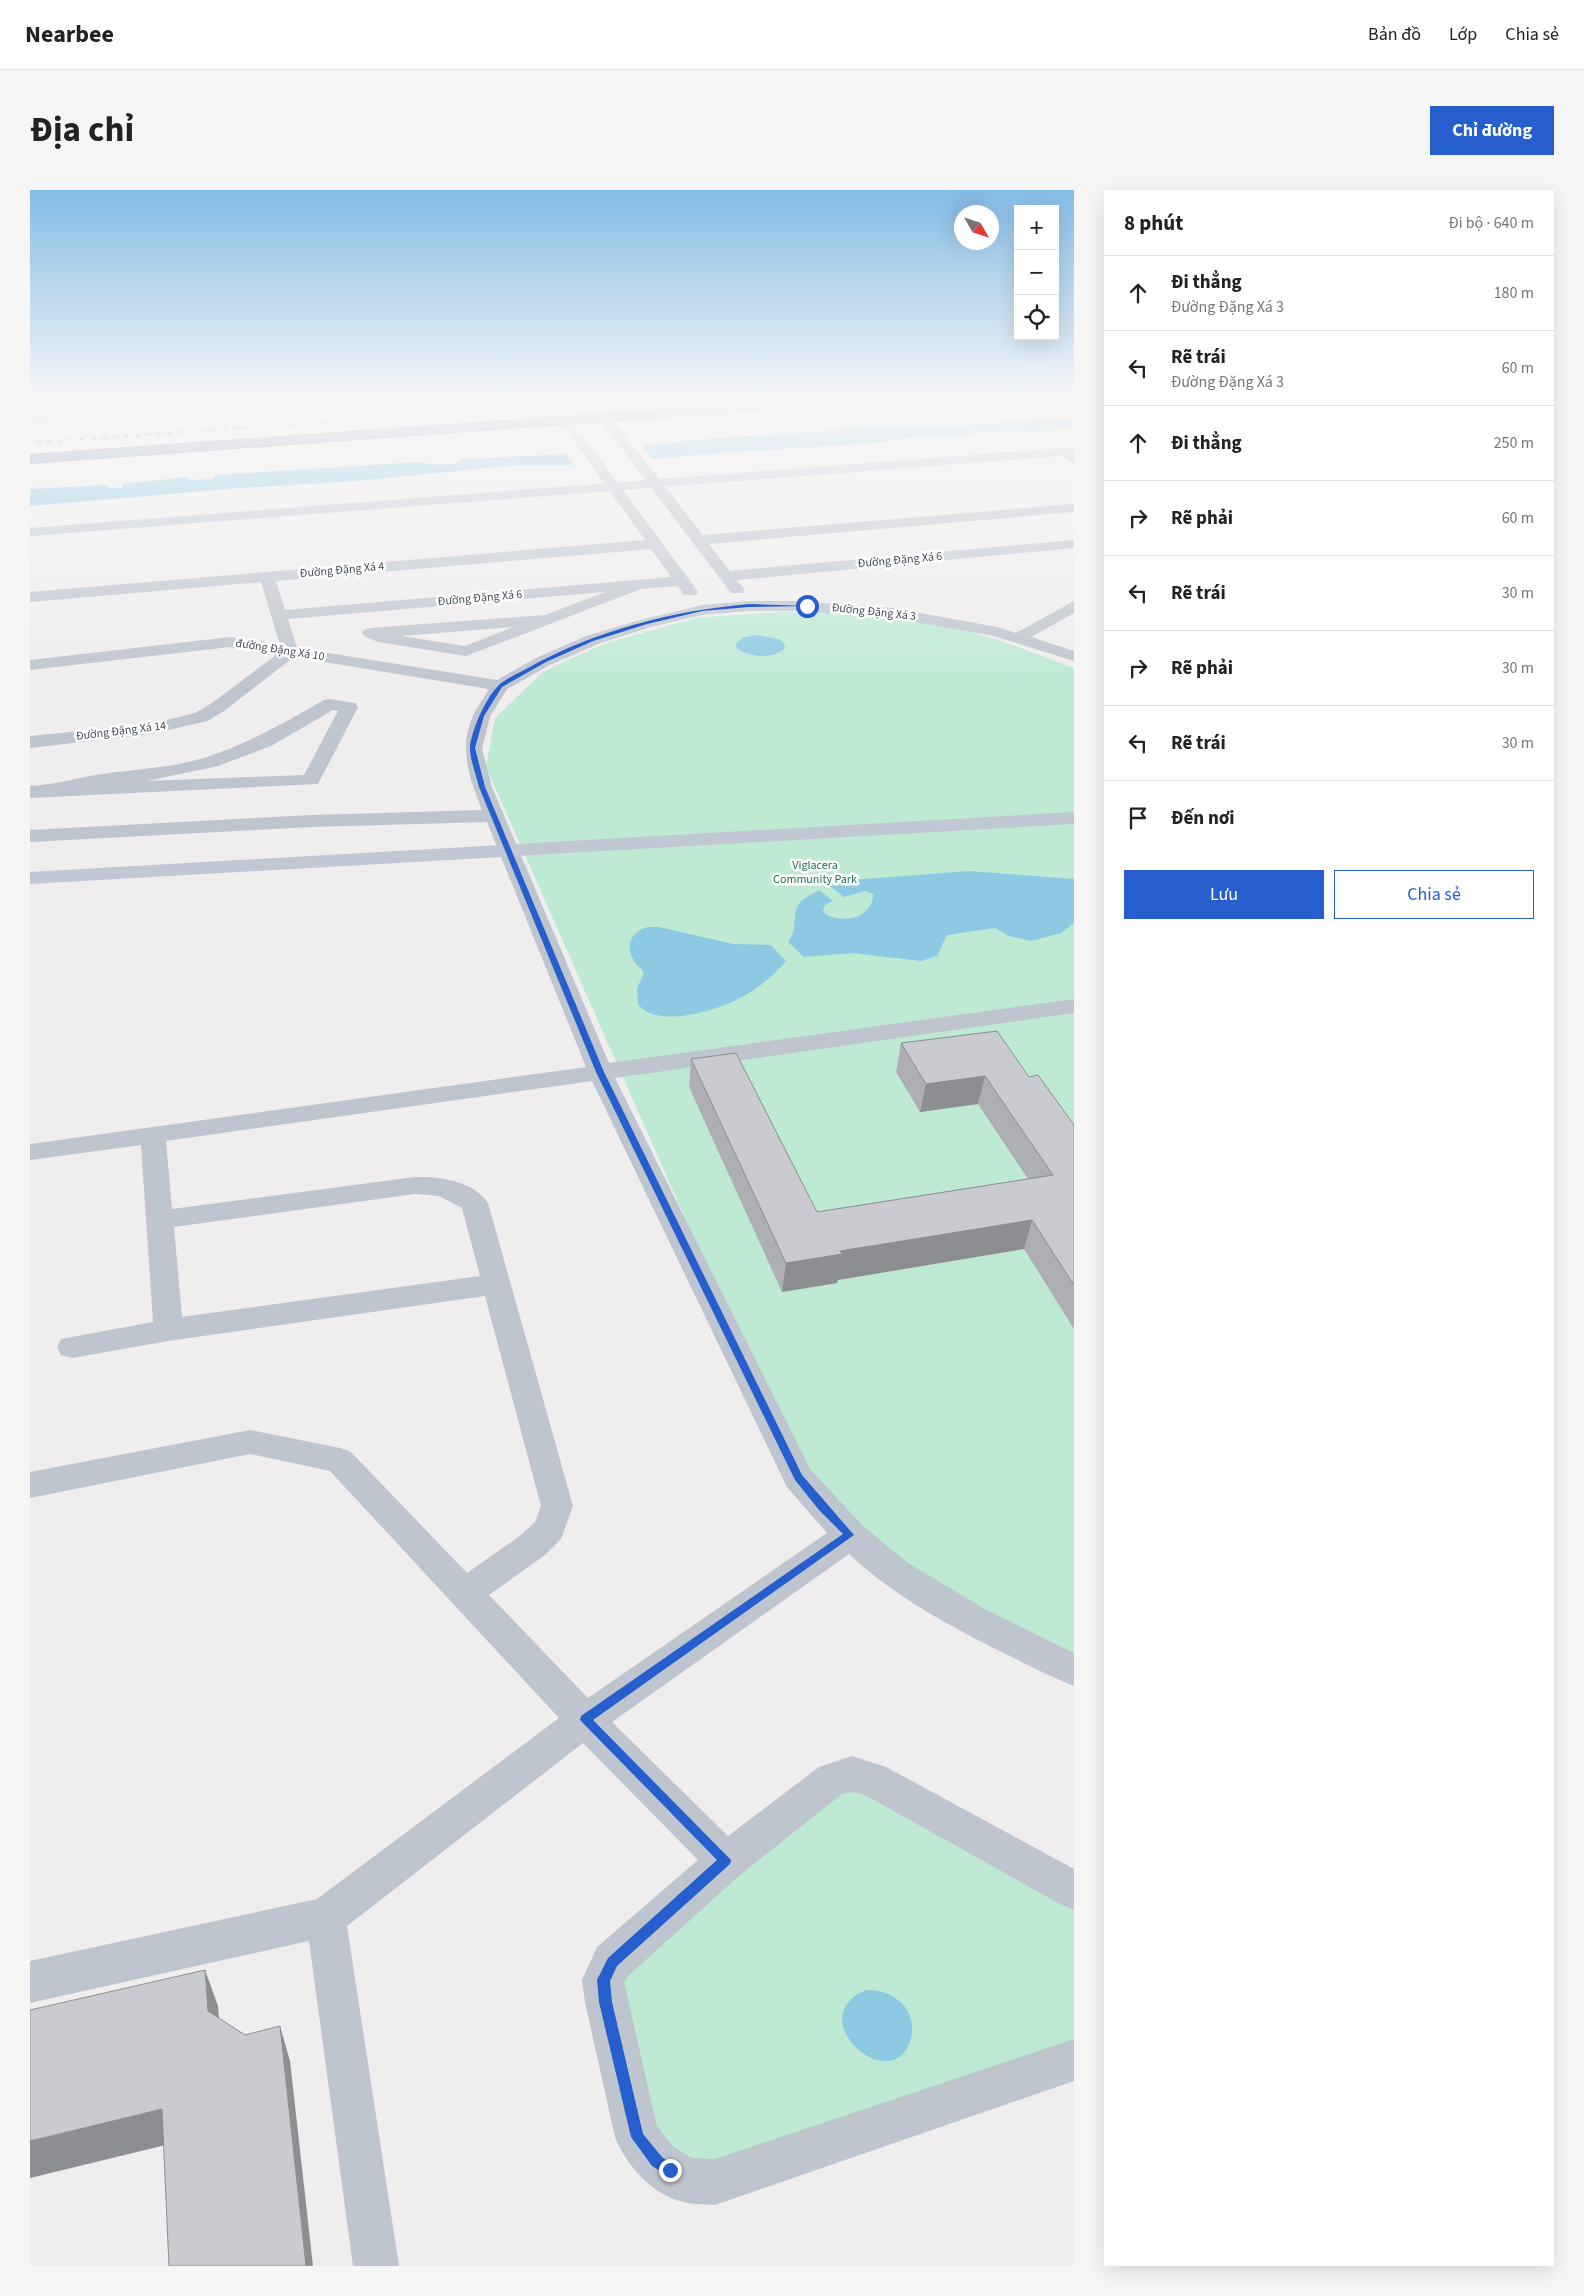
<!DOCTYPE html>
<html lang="vi">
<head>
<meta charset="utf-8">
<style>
	body { margin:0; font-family:"Source Sans 3",sans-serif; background:#f6f6f6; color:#222 }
	.controls { position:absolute; right:15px; top:15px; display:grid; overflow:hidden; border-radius:0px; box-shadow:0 5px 20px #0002 }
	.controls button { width:45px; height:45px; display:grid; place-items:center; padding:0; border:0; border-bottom:1px solid #e0e0e0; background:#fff; color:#222; font:25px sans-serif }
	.compass { position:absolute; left:924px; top:15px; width:45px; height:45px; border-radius:50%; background:#fff; box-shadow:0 5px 20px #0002; rotate:129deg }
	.stop { position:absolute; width:15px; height:15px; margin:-11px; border:4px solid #275ece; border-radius:50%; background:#fff }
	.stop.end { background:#275ece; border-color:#fff; box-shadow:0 1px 5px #0008 }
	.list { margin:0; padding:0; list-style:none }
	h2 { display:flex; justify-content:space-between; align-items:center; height:65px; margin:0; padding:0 20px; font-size:21px }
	h2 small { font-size:16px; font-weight:400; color:#767676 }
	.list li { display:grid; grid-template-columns:32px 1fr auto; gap:15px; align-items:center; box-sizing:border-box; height:75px; padding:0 20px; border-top:1px solid #e0e0e0 }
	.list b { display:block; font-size:19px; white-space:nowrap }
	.list p { margin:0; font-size:16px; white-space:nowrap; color:#767676 }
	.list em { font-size:16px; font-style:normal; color:#767676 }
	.actions { display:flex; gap:10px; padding:15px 20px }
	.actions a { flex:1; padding:11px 0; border:1px solid #275ece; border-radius:0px; text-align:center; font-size:18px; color:#275ece }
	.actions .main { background:#275ece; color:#fff }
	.icon { flex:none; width:28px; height:28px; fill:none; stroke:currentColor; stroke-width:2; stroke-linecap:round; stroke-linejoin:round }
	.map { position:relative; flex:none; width:1044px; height:2076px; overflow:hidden; border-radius:0px }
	header { display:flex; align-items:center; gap:30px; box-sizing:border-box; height:70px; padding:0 25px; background:#fff; border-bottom:1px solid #e0e0e0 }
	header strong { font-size:24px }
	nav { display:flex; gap:28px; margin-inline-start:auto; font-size:18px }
	.intro { display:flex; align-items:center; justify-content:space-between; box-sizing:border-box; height:120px; padding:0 30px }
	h1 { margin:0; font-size:35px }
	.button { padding:12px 22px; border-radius:0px; background:#275ece; color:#fff; font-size:18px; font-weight:700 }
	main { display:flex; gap:30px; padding:0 30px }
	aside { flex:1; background:#fff; border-radius:0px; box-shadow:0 5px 20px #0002 }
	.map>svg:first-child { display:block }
	.green { fill:#beead4 }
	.water { fill:#8ec9e4 }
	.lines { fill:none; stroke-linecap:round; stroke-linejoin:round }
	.highway-casing { stroke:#7385a4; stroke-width:2 }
	.street { fill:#bfc5ce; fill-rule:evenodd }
	.secondary { fill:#c1c8d4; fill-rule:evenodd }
	.highway { fill:#889ab8; fill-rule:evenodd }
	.rail-casing { stroke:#afb1b7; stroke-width:3 }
	.rail { stroke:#fff; stroke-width:2; stroke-dasharray:5.5; stroke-linecap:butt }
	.wall { fill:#aeafb4 }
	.shaded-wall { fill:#8d8e92 }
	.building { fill:#cacbd1; stroke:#8d8e92 }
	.route { fill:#275ece }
	.labels { text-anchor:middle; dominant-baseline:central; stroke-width:5; stroke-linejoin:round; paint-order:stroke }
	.far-street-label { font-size:12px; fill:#474e58; stroke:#fff }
	.far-park-label { font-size:12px; fill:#1e7352; stroke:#fff }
</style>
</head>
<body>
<header>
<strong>Nearbee</strong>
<nav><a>Bản đồ</a><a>Lớp</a><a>Chia sẻ</a></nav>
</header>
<div class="intro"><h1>Địa chỉ</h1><a class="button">Chỉ đường</a></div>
<main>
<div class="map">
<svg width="1044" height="2076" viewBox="0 0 1044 2076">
	<rect width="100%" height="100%" fill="#efeded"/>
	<path class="green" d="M 747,422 C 800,422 854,423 906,433 C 954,443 999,461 1044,478 L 1044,1468 L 891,1390 L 769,1286 L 456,577 L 465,528 L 514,481 L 576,453 L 666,428 Z
		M 815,1592 L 1044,1706 L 1044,1857 L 667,1976 L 630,1949 L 591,1786 Z"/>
	<path class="water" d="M 1044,227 L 1044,237 C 1025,238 1004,247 985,241 L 885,247 L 835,254 L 703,262 L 622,269 L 612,256 L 662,250 L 802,240 L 865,236 L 897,238 Z
		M 537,264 L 544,275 L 487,275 L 327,291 L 210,298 L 0,316 L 0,299 L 77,295 L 79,298 L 92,298 L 93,294 L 157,287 L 160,290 L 183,289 L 185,285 L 389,272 C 403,275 422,277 434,269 Z
		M 726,445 L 749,449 L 755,455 L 754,459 C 742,469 718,468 706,457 L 706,454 L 712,448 Z
		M 939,681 L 1044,689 L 1044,733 L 1031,743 L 1001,751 L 979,746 L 965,738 L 917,745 L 907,766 L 891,771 L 822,763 L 774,767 L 758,752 C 769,738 761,725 769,714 C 773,708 783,704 789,700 L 803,711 L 795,715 L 793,720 L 795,724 C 812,734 843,729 843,704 L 835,701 L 814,707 L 800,696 L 821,690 Z
		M 618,737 L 629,737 L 703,754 L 741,755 L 756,771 C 743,786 727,800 708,809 C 685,821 626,839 608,814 L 607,798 L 614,783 C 611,777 607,776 604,771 C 594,755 602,741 618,737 Z
		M 836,1800 C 863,1799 888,1819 881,1848 C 865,1911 768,1829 836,1800 Z"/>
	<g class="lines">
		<g class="highway-casing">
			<path id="highway" d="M 792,208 L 842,208 L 836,212 L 0,273 L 0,265 Z"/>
		</g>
		<path class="street" d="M 21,208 L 33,208 L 29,230 L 25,231 L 19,227 Z
			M 111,208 L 123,208 L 125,221 L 123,224 L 115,224 Z
			M 574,223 L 578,224 L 673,345 L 1044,314 L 1044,322 L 679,354 L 700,381 L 1044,350 L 1044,358 L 707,390 L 715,400 L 713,403 L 701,403 L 570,230 L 568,227 Z
			M 535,226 L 539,227 L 666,399 L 668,402 L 666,405 L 654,405 L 648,396 L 611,399 L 436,466 L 348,452 L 334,446 L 332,443 L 334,440 L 340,438 L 515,425 L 575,402 L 258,429 L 267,458 L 467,490 L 508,467 L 556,446 L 610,430 L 672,415 L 719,411 L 765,411 L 863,418 L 967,437 L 986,443 L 1044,411 L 1044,423 L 1001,447 L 1044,461 L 1044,471 L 964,446 L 863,428 L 765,421 L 719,421 L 672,425 L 621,437 L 568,454 L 520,475 L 477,499 L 460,527 L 452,559 L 462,597 L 579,873 L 1044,809 L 1044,823 L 585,888 L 780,1279 L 833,1336 L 878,1373 L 953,1418 L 1044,1463 L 1044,1496 C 1021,1487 1000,1476 978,1465 C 921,1437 865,1407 819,1364 L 582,1532 L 698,1646 L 789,1577 L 822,1566 L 856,1577 L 1044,1679 L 1044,1720 L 1030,1714 L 835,1605 L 822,1602 L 812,1604 L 710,1685 L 597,1787 L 594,1792 L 627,1936 L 643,1956 L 661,1968 L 685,1969 L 1044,1849 L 1044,1891 L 685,2015 C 675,2014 663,2015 654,2012 C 622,2005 597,1976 585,1947 L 555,1812 L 552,1790 L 567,1757 L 668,1670 L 553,1553 L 317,1736 L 369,2076 L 323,2076 L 279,1751 L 0,1813 L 0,1771 L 287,1709 L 529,1528 L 300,1281 L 220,1264 L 0,1308 L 0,1282 L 220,1240 L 310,1258 L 321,1262 L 437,1383 L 491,1345 L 505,1332 L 511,1316 L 455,1106 L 138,1151 L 42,1168 L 31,1165 L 27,1157 L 31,1149 L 123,1132 L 111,955 L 0,970 L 0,954 L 556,877 L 457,632 L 282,637 L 0,652 L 0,640 L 282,625 L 452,620 C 440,590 428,558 443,526 C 447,517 454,508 459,499 L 264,467 L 194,521 L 177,531 L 121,544 L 0,558 L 0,546 L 121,534 L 165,523 L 182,513 L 246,465 L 200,457 L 0,480 L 0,470 L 200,447 L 250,455 L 231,392 L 0,412 L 0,402 L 615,350 L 529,230 ZM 621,359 L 641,387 L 255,420 L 246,391 ZM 483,437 L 435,456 L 371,446 ZM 562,891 L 757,1297 L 797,1343 L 558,1508 L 459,1405 L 515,1365 L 531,1349 L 543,1316 L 458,1013 C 444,991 409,986 385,987 L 142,1019 L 136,951 ZM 385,1004 L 409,1006 L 432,1018 L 450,1086 L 152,1127 L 144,1037 Z
			M 1032,258 L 1044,264 L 1044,274 L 1025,262 Z
			M 300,509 L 325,513 L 328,517 L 288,594 L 0,608 L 0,596 C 21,595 39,590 60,586 C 99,579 139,579 177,567 C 219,553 256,532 294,510 ZM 303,520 L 308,521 L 274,585 L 117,591 L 188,576 L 241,556 Z"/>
		<path class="secondary" d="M 272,208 L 327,208 L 321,212 L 0,233 L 0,225 Z
			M 1044,257 L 1044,265 L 0,346 L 0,338 Z
			M 1044,622 L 1044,634 L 0,694 L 0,682 Z"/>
		<use href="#highway" class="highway"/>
		<g class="rail-casing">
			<path id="rail" d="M 0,253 L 648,208"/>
		</g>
		<use href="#rail" class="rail"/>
	</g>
	<path class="wall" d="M 871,853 L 999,887 L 1044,935 L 1044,1139 L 994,1059 L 808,1090 L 807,1093 L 752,1102 L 659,897 L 661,869 L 787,1022 L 998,989 L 948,914 L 890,922 L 866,882 Z"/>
	<path class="shaded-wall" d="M 98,208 L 99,217 L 34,221 L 33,215 Z
		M 227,208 L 248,208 L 227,209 Z
		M 955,886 L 948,914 L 890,922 L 896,894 Z
		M 1002,1030 L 994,1059 L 808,1090 L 807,1093 L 752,1102 L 756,1073 L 810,1061 Z
		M 175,1780 L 188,1816 L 191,1856 L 178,1821 Z
		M 250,1836 L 260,1871 L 283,2076 L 276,2076 Z
		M 132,1919 L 148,1952 L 0,1988 L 0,1951 Z"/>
	<path class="building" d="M 33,208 L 98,208 L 98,211 L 33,215 Z
		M 967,841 L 999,887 L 1008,885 L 1044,935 L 1044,1095 L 1002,1030 L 810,1061 L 812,1064 L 756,1073 L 661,869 L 706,863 L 787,1022 L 1023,985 L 955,886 L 896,894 L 871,853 Z
		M 175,1780 L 178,1821 L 215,1845 L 250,1836 L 276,2076 L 139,2076 L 132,1919 L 0,1951 L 0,1820 Z"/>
	<linearGradient id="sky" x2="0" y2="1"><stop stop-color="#84bce6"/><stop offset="0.42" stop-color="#f8f7f7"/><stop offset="1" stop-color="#f8f7f7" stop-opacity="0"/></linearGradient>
	<rect width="1044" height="498" fill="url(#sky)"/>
	<path class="route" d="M 719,414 L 780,416 L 719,417 L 672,421 L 617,434 L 563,451 L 516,472 L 472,497 L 454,526 L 445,558 L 455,597 L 574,882 L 772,1285 L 824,1345 L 563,1530 L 701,1670 L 700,1674 L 587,1776 L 580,1791 L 582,1812 L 613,1944 L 632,1967 L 644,1976 L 646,1980 L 644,1985 L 640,1987 L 622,1976 L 601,1947 L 569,1812 L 567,1790 L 578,1768 L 687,1670 L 550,1530 L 551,1526 L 813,1344 L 789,1320 L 765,1290 L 566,882 L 449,597 C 446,585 441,572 440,560 C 439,545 457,505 469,495 C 477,488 489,483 498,478 C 566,440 642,421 719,414 Z"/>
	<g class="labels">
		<g class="far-street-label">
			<text transform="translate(870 370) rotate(-5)">Đường Đặng Xá 6</text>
			<text transform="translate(312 380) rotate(-5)">Đường Đặng Xá 4</text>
			<text transform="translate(450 408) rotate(-5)">Đường Đặng Xá 6</text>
			<text transform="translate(844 422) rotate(6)">Đường Đặng Xá 3</text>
			<text transform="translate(250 460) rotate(9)">đường Đặng Xá 10</text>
			<text transform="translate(91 541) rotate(-7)">Đường Đặng Xá 14</text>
		</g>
		<g class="far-park-label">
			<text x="785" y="675">Viglacera<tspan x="785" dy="14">Community Park</tspan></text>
		</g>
	</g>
</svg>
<div class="controls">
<button>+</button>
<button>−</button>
<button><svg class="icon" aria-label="locate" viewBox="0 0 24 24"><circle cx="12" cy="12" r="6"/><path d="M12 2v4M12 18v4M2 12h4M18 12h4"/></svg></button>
</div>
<svg class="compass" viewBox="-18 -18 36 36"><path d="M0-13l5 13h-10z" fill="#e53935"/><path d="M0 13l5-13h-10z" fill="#767676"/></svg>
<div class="stop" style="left:777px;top:416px"></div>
<div class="stop end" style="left:640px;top:1980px"></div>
</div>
<aside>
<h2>8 phút<small>Đi bộ · 640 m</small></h2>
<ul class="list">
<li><svg class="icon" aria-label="ahead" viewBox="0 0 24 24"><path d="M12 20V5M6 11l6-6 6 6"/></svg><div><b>Đi thẳng</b><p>Đường Đặng Xá 3</p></div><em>180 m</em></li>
<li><svg class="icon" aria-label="left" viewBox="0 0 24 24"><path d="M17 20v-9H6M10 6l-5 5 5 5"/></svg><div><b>Rẽ trái</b><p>Đường Đặng Xá 3</p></div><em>60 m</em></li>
<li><svg class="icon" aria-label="ahead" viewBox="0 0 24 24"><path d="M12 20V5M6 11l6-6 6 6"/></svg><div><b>Đi thẳng</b></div><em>250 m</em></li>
<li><svg class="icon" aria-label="right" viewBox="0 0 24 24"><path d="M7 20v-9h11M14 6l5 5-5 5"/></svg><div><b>Rẽ phải</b></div><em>60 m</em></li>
<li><svg class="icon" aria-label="left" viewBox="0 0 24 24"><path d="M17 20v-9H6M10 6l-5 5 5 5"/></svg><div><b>Rẽ trái</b></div><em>30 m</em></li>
<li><svg class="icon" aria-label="right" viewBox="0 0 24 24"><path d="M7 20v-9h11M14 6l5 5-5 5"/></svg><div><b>Rẽ phải</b></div><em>30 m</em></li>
<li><svg class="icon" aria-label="left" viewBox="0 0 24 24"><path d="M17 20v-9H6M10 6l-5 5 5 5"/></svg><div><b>Rẽ trái</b></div><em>30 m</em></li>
<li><svg class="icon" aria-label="arrive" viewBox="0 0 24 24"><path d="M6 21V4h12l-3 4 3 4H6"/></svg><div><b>Đến nơi</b></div></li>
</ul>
<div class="actions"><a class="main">Lưu</a><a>Chia sẻ</a></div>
</aside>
</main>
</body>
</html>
